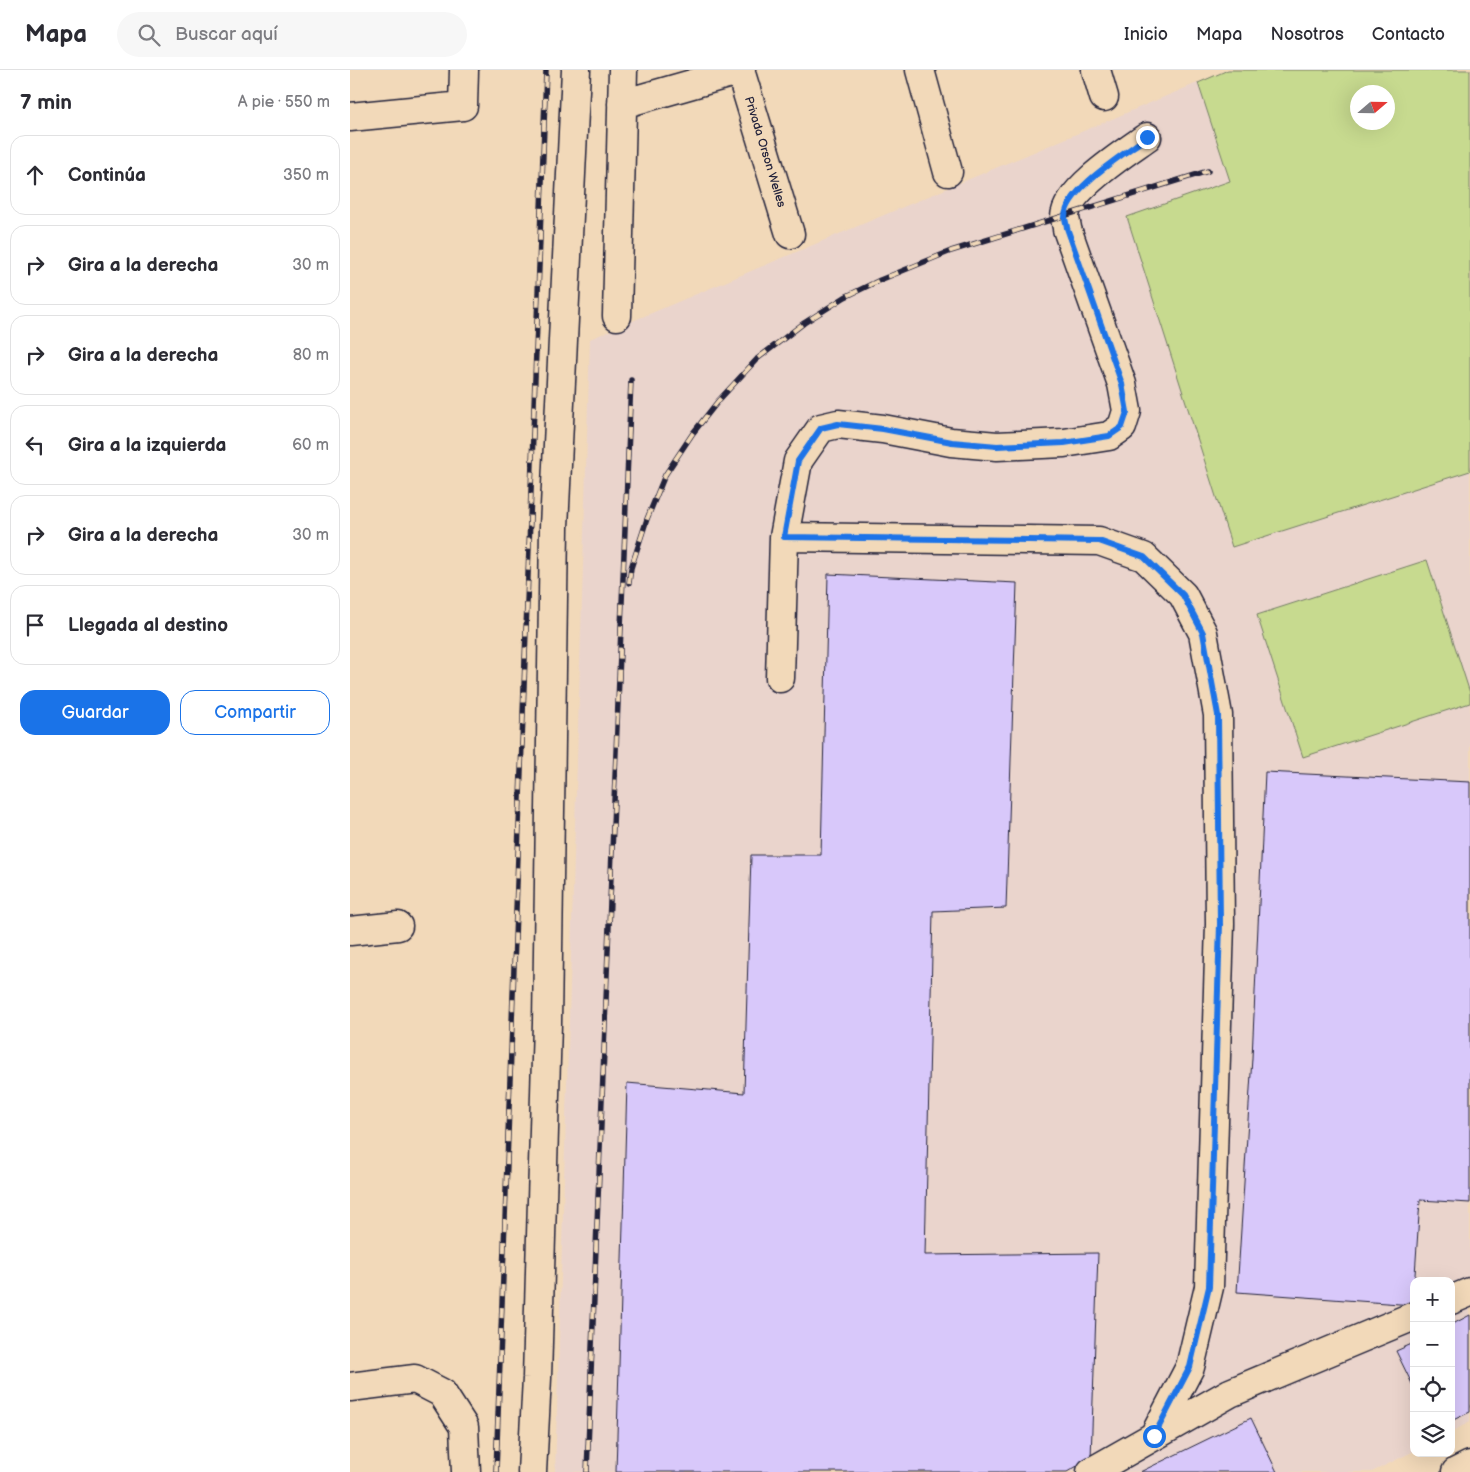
<!DOCTYPE html>
<html lang="es">
<head>
<meta charset="utf-8">
<style>
	body { margin:0; font-family:"Balsamiq Sans",sans-serif; background:#f7f7f7; color:#2b2b33 }
	.controls { position:absolute; right:15px; bottom:15px; display:grid; overflow:hidden; border-radius:10px; box-shadow:0 5px 20px #0002 }
	.controls button { width:45px; height:45px; display:grid; place-items:center; padding:0; border:0; border-bottom:1px solid #e1e1e2; background:#fff; color:#2b2b33; font:25px sans-serif }
	.compass { position:absolute; left:1000px; top:15px; width:45px; height:45px; border-radius:50%; background:#fff; box-shadow:0 5px 20px #0002; rotate:70deg }
	.stop { position:absolute; width:15px; height:15px; margin:-11px; border:4px solid #1a73e8; border-radius:50%; background:#fff }
	.stop.end { background:#1a73e8; border-color:#fff; box-shadow:0 1px 5px #0008 }
	.list { margin:0; padding:0; list-style:none }
	h2 { display:flex; justify-content:space-between; align-items:center; height:65px; margin:0; padding:0 20px; font-size:21px }
	h2 small { font-size:16px; font-weight:400; color:#7c7c81 }
	.list li { display:grid; grid-template-columns:32px 1fr auto; gap:15px; align-items:center; box-sizing:border-box; height:80px; margin:0 10px 10px; padding:0 10px; border:1px solid #e1e1e2; border-radius:15px }
	.list b { display:block; font-size:19px; white-space:nowrap }
	.list em { font-size:16px; font-style:normal; color:#7c7c81 }
	.actions { display:flex; gap:10px; padding:15px 20px }
	.actions a { flex:1; padding:11px 0; border:1px solid #1a73e8; border-radius:15px; text-align:center; font-size:18px; color:#1a73e8 }
	.actions .main { background:#1a73e8; color:#fff }
	.icon { flex:none; width:28px; height:28px; fill:none; stroke:currentColor; stroke-width:2; stroke-linecap:round; stroke-linejoin:round }
	.map { position:relative; flex:none; width:1120px; height:1402px; overflow:hidden }
	header { display:flex; align-items:center; gap:30px; box-sizing:border-box; height:70px; padding:0 25px; background:#fff; border-bottom:1px solid #e1e1e2 }
	header strong { font-size:24px }
	nav { display:flex; gap:28px; margin-inline-start:auto; font-size:18px }
	.search { width:350px; height:45px; background:#f7f7f7; display:flex; align-items:center; gap:12px; box-sizing:border-box; padding:0 18px; border-radius:28px; color:#7c7c81; font-size:19px }
	main { display:flex }
	aside { flex:1; background:#fff }
	.map>svg:first-child { display:block }
	.built { fill:#ead4cc; fill-rule:evenodd }
	.green { fill:#c7da8f; stroke:#747e65; fill-rule:evenodd }
	.building { fill:#d8c8fa; stroke:#22223b }
	.lines { fill:none; stroke-linecap:round; stroke-linejoin:round }
	.minor-casing { stroke:#22223b; stroke-width:31 }
	.minor { stroke:#f2d9b9; stroke-width:28 }
	.rail-casing { stroke:#22223b; stroke-width:5.5 }
	.rail { stroke:#f2d9b9; stroke-width:4; stroke-dasharray:11; stroke-linecap:butt }
	.route { stroke:#1a73e8; stroke-width:6 }
	.labels { text-anchor:middle; dominant-baseline:central; stroke-width:4; stroke-linejoin:round; paint-order:stroke }
	.street-label { font-size:12px; fill:#22223b; stroke:#f2d9b9 }
</style>
</head>
<body>
<header>
<strong>Mapa</strong>
<div class="search"><svg class="icon" aria-label="search" viewBox="0 0 24 24"><circle cx="10" cy="10" r="6"/><path d="M15 15l6 6"/></svg>Buscar aquí</div>
<nav><a>Inicio</a><a>Mapa</a><a>Nosotros</a><a>Contacto</a></nav>
</header>
<main>
<aside>
<h2>7 min<small>A pie · 550 m</small></h2>
<ul class="list">
<li><svg class="icon" aria-label="ahead" viewBox="0 0 24 24"><path d="M12 20V5M6 11l6-6 6 6"/></svg><div><b>Continúa</b></div><em>350 m</em></li>
<li><svg class="icon" aria-label="right" viewBox="0 0 24 24"><path d="M7 20v-9h11M14 6l5 5-5 5"/></svg><div><b>Gira a la derecha</b></div><em>30 m</em></li>
<li><svg class="icon" aria-label="right" viewBox="0 0 24 24"><path d="M7 20v-9h11M14 6l5 5-5 5"/></svg><div><b>Gira a la derecha</b></div><em>80 m</em></li>
<li><svg class="icon" aria-label="left" viewBox="0 0 24 24"><path d="M17 20v-9H6M10 6l-5 5 5 5"/></svg><div><b>Gira a la izquierda</b></div><em>60 m</em></li>
<li><svg class="icon" aria-label="right" viewBox="0 0 24 24"><path d="M7 20v-9h11M14 6l5 5-5 5"/></svg><div><b>Gira a la derecha</b></div><em>30 m</em></li>
<li><svg class="icon" aria-label="arrive" viewBox="0 0 24 24"><path d="M6 21V4h12l-3 4 3 4H6"/></svg><div><b>Llegada al destino</b></div></li>
</ul>
<div class="actions"><a class="main">Guardar</a><a>Compartir</a></div>
</aside>
<div class="map">
<svg width="1120" height="1402" viewBox="0 0 1120 1402">
	<rect width="100%" height="100%" fill="#f2d9b9"/>
	<filter id="ink" filterUnits="userSpaceOnUse"><feTurbulence type="fractalNoise" baseFrequency=".02" numOctaves="2"/><feDisplacementMap in="SourceGraphic" scale="10" xChannelSelector="R" yChannelSelector="G"/><feConvolveMatrix kernelMatrix="1 2 1 2 8 2 1 2 1" color-interpolation-filters="sRGB"/></filter>
	<g filter="url(#ink)">
		<path class="built" d="M 878,0 L 1120,0 L 1120,1352 L 1101,1362 L 1101,1211 L 1064,1211 L 1064,1381 L 1022,1402 L 205,1402 L 240,269 ZM 1008,22 L 1038,22 L 1038,52 L 1008,52 Z"/>
		<path class="green" d="M 878,0 L 1120,0 L 1120,401 L 882,477 L 777,147 L 880,111 L 848,13 ZM 1008,22 L 1038,22 L 1038,52 L 1008,52 Z
			M 1077,490 L 1120,623 L 1120,633 L 953,687 L 907,545 Z"/>
		<path class="building" d="M 478,504 L 667,513 L 656,838 L 583,841 L 575,1185 L 748,1183 L 741,1388 L 717,1402 L 266,1402 L 277,1013 L 394,1023 L 401,785 L 471,785 Z
			M 915,702 L 1120,712 L 1120,1133 L 1070,1130 L 1063,1235 L 887,1222 L 902,988 Z
			M 1120,1245 L 1120,1342 L 1101,1351 L 1101,1255 Z
			M 1064,1273 L 1064,1318 L 1046,1281 Z
			M 901,1348 L 927,1402 L 790,1402 Z"/>
		<g class="lines">
			<g class="minor-casing">
				<path id="minor" d="M 390,0 L 440,164
					M 570,0 L 598,102
					M 746,0 L 754,27
					M 272,34 L 391,0
					M 0,47 L 113,36 L 114,0
					M 267,246 L 273,0
					M 434,467 L 749,471 L 794,487 L 833,525 L 853,563 L 868,645 L 870,854 L 859,1217 L 840,1297 L 804,1366
					M 430,608 L 434,467 L 448,391 L 471,358 L 488,354 L 533,359 L 601,372 L 647,376 L 714,373 L 759,366 L 772,357 L 777,341 L 772,314 L 717,159 C 717,155 715,151 715,147 C 716,120 776,82 797,67
					M 0,861 L 48,856
					M 1101,1230 L 1120,1222
					M 0,1317 L 65,1309 L 92,1323 L 114,1357 L 116,1402
					M 182,1402 L 187,1308 L 197,953 L 204,457 L 226,0
					M 741,1402 L 880,1323 L 1064,1246
					M 1106,1402 L 1120,1395"/>
			</g>
			<use href="#minor" class="minor"/>
			<g class="rail-casing">
				<path id="rail" d="M 279,513 L 281,498 L 297,449 L 315,405 L 343,363 L 369,330 L 407,289 L 454,253 L 495,227 L 530,210 L 601,181 L 858,101
					M 146,1402 L 196,0
					M 237,1402 L 281,310"/>
			</g>
			<use href="#rail" class="rail"/>
		</g>
	</g>
	<g class="lines" filter="url(#ink)">
		<path class="route" d="M 797,67 C 776,83 716,119 715,147 C 715,151 717,155 717,158 L 772,314 L 777,342 L 772,357 L 759,366 L 714,373 L 647,376 L 602,372 L 533,359 L 488,354 L 471,358 L 448,391 L 434,467 L 749,471 L 794,487 L 833,525 L 853,563 L 868,645 L 870,854 L 859,1217 L 840,1297 L 804,1366"/>
	</g>
	<g class="labels">
		<g class="street-label">
			<text transform="translate(415 82) rotate(73)">Privada Orson Welles</text>
		</g>
	</g>
</svg>
<div class="controls">
<button>+</button>
<button>−</button>
<button><svg class="icon" aria-label="locate" viewBox="0 0 24 24"><circle cx="12" cy="12" r="6"/><path d="M12 2v4M12 18v4M2 12h4M18 12h4"/></svg></button>
<button><svg class="icon" aria-label="layers" viewBox="0 0 24 24"><path d="M12 4l9 5-9 5-9-5zM3 14l9 5 9-5"/></svg></button>
</div>
<svg class="compass" viewBox="-18 -18 36 36"><path d="M0-13l5 13h-10z" fill="#e53935"/><path d="M0 13l5-13h-10z" fill="#7c7c81"/></svg>
<div class="stop" style="left:804px;top:1366px"></div>
<div class="stop end" style="left:797px;top:67px"></div>
</div>
</main>
</body>
</html>
